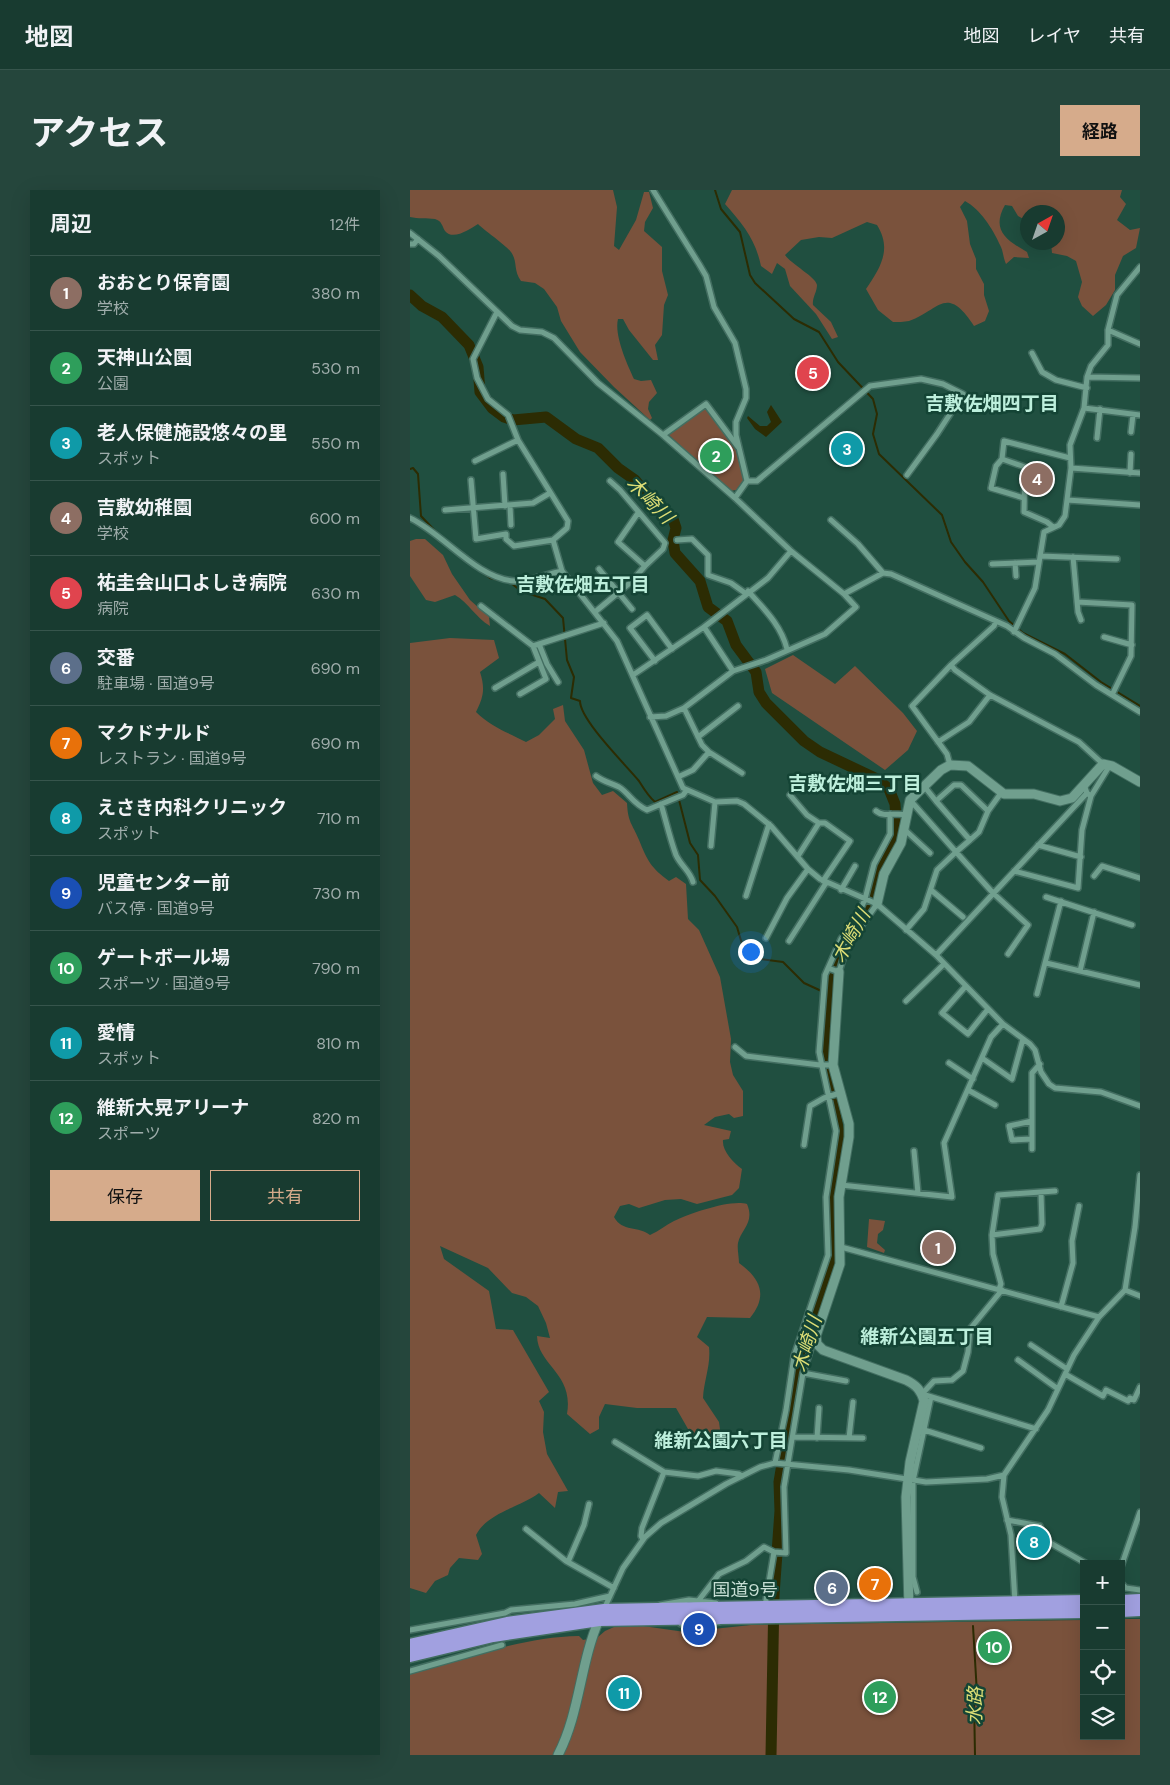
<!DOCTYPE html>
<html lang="ja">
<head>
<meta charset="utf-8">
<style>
	body { margin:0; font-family:"DM Sans","Noto Sans JP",sans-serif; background:#25463c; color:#f1f3f6 }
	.controls { position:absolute; right:15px; bottom:15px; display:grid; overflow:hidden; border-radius:0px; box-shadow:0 5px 20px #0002 }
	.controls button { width:45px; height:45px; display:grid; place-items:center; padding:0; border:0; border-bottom:1px solid #36554c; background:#183b30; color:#f1f3f6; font:25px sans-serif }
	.compass { position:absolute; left:610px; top:15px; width:45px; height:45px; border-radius:50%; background:#183b30; box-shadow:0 5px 20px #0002; rotate:40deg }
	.you { position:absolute; left:340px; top:761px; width:18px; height:18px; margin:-12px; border:4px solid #fff; border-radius:50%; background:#1a73e8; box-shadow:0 0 0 8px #1a73e833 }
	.badge { display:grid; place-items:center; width:32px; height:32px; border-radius:50%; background:#d6ab8b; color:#fff; font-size:16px; font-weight:700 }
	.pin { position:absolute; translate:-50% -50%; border:2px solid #fff; box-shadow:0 1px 5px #0006 }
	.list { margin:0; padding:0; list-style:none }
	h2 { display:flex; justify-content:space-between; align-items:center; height:65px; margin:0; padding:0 20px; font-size:21px }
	h2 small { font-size:16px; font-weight:400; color:#9fadab }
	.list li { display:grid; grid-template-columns:32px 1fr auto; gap:15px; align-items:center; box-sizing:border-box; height:75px; padding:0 20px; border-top:1px solid #36554c }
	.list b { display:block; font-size:19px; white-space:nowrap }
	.list p { margin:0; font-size:16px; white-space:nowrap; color:#9fadab }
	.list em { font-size:16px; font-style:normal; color:#9fadab }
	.actions { display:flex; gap:10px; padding:15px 20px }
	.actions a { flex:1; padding:11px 0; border:1px solid #d6ab8b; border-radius:0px; text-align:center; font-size:18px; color:#d6ab8b }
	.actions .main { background:#d6ab8b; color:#111 }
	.icon { flex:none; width:28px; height:28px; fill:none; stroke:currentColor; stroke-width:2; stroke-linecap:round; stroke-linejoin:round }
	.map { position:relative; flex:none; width:730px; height:1565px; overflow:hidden; border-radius:0px }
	header { display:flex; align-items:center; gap:30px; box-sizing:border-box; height:70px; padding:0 25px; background:#183b30; border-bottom:1px solid #36554c }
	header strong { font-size:24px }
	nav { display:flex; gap:28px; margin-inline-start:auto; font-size:18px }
	.intro { display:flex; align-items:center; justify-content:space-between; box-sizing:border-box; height:120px; padding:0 30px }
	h1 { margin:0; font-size:35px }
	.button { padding:12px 22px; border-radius:0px; background:#d6ab8b; color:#111; font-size:18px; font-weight:700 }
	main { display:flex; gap:30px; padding:0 30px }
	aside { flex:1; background:#183b30; border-radius:0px; box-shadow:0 5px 20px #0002 }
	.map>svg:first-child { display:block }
	.green { fill:#7a523c }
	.water { fill:#2c2c03 }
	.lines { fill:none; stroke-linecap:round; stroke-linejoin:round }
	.stream { stroke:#2c2c03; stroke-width:2 }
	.river { stroke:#2c2c03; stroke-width:11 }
	.minor-casing { stroke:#436e61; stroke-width:8 }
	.tertiary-casing { stroke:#436e61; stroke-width:11 }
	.trunk-casing { stroke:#436e61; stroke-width:15 }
	.minor { stroke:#709f8e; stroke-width:5 }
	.tertiary { stroke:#709f8e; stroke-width:9 }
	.trunk { stroke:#a1a0e0; stroke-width:12 }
	.labels { text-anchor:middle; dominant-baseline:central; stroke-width:5; stroke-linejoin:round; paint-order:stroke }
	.street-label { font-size:18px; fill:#c6ded4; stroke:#144435 }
	.neighbourhood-label { font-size:19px; font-weight:bold; fill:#bdefdc; stroke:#144435 }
	.water-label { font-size:19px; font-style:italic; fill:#dcdd75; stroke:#144435 }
</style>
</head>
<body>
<header>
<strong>地図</strong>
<nav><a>地図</a><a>レイヤ</a><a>共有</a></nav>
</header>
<div class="intro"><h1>アクセス</h1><a class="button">経路</a></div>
<main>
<aside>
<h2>周辺<small>12件</small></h2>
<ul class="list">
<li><span class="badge" style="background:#8d6e63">1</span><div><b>おおとり保育園</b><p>学校</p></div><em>380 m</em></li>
<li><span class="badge" style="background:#2e9e5b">2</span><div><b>天神山公園</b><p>公園</p></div><em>530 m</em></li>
<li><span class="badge" style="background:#0f9aa8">3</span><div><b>老人保健施設悠々の里</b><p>スポット</p></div><em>550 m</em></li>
<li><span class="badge" style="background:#8d6e63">4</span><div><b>吉敷幼稚園</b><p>学校</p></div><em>600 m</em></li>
<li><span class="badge" style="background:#e0444e">5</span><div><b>祐圭会山口よしき病院</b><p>病院</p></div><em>630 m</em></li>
<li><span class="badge" style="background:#5c6f8a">6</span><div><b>交番</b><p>駐車場 · 国道9号</p></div><em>690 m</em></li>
<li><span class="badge" style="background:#e8710a">7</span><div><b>マクドナルド</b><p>レストラン · 国道9号</p></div><em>690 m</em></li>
<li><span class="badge" style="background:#0f9aa8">8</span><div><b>えさき内科クリニック</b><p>スポット</p></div><em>710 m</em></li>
<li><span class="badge" style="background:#1a4fb4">9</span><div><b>児童センター前</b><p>バス停 · 国道9号</p></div><em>730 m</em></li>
<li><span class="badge" style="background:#2e9e5b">10</span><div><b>ゲートボール場</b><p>スポーツ · 国道9号</p></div><em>790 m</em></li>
<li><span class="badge" style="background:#0f9aa8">11</span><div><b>愛情</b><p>スポット</p></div><em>810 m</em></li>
<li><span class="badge" style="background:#2e9e5b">12</span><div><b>維新大晃アリーナ</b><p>スポーツ</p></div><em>820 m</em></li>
</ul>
<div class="actions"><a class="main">保存</a><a>共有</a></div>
</aside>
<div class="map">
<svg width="730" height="1565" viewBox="0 0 730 1565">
	<rect width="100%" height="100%" fill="#204f40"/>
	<path class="green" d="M 0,0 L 203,0 L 207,17 L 204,56 L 209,60 L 226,30 L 234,2 L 239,2 L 243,18 L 235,32 L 234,41 L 252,57 L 252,81 L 258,105 L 254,115 L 252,145 L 245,155 L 248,170 L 243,170 L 219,140 L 213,129 L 208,129 C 204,145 217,174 224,189 L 231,191 L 241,190 L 247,203 L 239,212 L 238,219 L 242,228 L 240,230 L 204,197 L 170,162 L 151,131 L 147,117 L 134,99 L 125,93 L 111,91 C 103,80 108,72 101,62 C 98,57 74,40 68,34 C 60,39 43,51 35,41 C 32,36 32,31 25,29 C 17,28 8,29 0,27 Z
		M 322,0 L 712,0 L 710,7 L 716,14 L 707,30 L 720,40 L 730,38 L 726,58 L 713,66 L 705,85 L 705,100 L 696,115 L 683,126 L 672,116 L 668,107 L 672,92 L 666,71 L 657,66 L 642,63 L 641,53 L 648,52 L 648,22 L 618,22 L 617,31 L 608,26 L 602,16 L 595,15 C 581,40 596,50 617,62 L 619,68 L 604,67 L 596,74 C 593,67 593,60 590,55 C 583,39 570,19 555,11 L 550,17 L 557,31 L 560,54 L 566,69 L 566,79 L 574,94 L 574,105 L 579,121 L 575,131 L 564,136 C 536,93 529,121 499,131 C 494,132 488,132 483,132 L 468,120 L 456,99 C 471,77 482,59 467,35 L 457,32 L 422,48 L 409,47 L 391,50 L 375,65 C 381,74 406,87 407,95 C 407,102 402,108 403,115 L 421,132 L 428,147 L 422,149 L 406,124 L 380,96 L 375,79 L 367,73 L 362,84 L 351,76 C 345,48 333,35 315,14 Z
		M 296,217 L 328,259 L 335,288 L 326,300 L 320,301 L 259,245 Z
		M 6,349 L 15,349 L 33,365 L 42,384 L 60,410 L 79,427 L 80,436 C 65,427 59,413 45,405 L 25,412 L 16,410 L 0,386 L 0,351 Z
		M 40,448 L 84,450 L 89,468 L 70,482 C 75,498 74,506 66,522 C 81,537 97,542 116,552 L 129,545 L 145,529 L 143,519 L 153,515 L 155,531 L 174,560 L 183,593 L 192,605 L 203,601 L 217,613 C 218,633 222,633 229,650 C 237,670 241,678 259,691 L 266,687 L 276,694 L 278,729 L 289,740 L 310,787 L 321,849 L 320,872 L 323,885 L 333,901 L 333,926 L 324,928 L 319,924 L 305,927 L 294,935 L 321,941 L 319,949 L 313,950 C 312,961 323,972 332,979 L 329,998 L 322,1005 L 287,1014 L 271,1009 L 255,1010 L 229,1018 L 219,1014 L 210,1016 L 204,1027 C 212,1042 229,1036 240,1045 C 249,1041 256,1035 264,1031 C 281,1023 321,1009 337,1014 C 345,1033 331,1039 328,1053 C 327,1059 329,1067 329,1073 C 351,1089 358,1106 340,1128 L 297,1127 L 287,1147 L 299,1157 C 301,1175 294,1190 293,1208 L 309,1232 L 311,1247 L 299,1260 L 286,1253 L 266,1218 L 227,1218 L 195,1214 L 189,1227 L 189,1239 L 180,1244 L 157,1224 C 164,1183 128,1176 127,1146 L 140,1148 L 136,1133 L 128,1116 L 116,1107 L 102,1103 L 78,1078 L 30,1056 L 34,1069 L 79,1101 L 86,1139 L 103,1140 L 139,1202 L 129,1211 L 134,1222 L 133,1242 L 137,1264 L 158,1301 L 148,1302 L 145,1318 L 129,1303 C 109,1318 78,1322 66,1345 L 72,1364 L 68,1370 L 49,1368 L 40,1378 L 38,1385 L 25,1391 L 16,1403 L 0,1398 L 0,453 Z
		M 383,465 L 425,494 L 445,476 L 493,523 L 507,541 L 498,560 L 475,580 L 362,503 L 355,479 Z
		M 459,1029 L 475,1031 L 473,1040 L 468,1044 L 467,1053 L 475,1060 L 474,1063 L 457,1057 Z
		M 711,1429 L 730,1429 L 730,1565 L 0,1565 L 0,1484 C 55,1469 111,1447 169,1446 L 173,1450 L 188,1447 L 195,1441 L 204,1437 L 233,1436 L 275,1442 L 341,1435 L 674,1430 L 674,1546 L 711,1546 Z"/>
	<path class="water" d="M 361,215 L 372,232 L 356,247 L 345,239 L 337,228 L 338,226 L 350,236 L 357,236 L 361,232 L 357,222 Z"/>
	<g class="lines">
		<path class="stream" d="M 305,0 L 311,19 L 330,42 L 340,85 L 345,93 L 384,129 L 409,142 L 428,172 L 463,209 L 467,224 L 463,244 L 469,264 L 532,325 L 541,352 L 555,372 L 573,392 L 599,431 L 613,443 L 655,464 L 691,492 L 730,516
			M 0,279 L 3,278 L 8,284 L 11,326 L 28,344
			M 69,380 L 80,388 L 89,390
			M 101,393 L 111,401 L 135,409 L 153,428 L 157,470 L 164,487 L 161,508 L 170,511 C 170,530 216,575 229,591 C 234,599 238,606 245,612 L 267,602 L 280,653 L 288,665 L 290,690 L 305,706 L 327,737 L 335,764 L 343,768 L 373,772 L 394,793 L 418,804
			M 563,1436 L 567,1504 L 564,1509 L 565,1565"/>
		<path class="river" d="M 0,105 L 12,116 L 32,127 L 59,155 L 68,177 L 70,202 L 82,218 L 94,227 L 103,230 L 136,227 L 166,249 L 188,258 L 208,278 L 225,290 L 246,315 L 263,329 L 266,338 L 263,350 L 265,363 L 290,391 L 298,417 L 317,431 L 326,455 L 346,482 L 349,502 L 356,513 L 394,551 L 410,562 L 467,589 L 479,599 L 485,614 L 486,629 L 483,649 L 468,679 L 459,716 L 434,752 L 419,790 L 416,882 L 430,947 L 422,995 L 419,1029 L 422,1036 L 423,1067 L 387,1185 L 369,1292 L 370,1321 L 364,1405 L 361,1565"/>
		<g class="minor-casing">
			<path id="minor" d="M 243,0 L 289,74 L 296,86 L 304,117 L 325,153 L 336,199 L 336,208 L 326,232 L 326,245 L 337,291 L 325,308
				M 0,43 L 29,66 L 102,136 L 110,140 L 132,142 L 144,148 L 188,193 L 253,245 L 325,308 L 381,361 L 434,404 L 446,417 L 415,444 L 356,470 L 323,481 L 274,518 L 256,526 L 240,527
				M 0,54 L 4,54 L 8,49
				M 87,122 L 63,169 L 67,188 L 78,209 L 98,225 L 108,250 L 158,331 L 157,338 L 143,350 L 152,381 L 207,451 L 273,598 L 305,612 L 327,611 L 334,614 L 361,636 L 398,679 L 410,689 L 467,714 L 526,765 L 593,834 L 620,854 L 625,860 L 631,882 L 639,894 L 645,898 L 691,902 L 730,916
				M 698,140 L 730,154
				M 622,163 L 632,182 L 646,190 L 677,198
				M 677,187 L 730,188
				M 674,218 L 730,225
				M 721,242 L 723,225
				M 253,245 L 296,214 L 328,257
				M 687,248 L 690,219
				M 592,269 L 586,276 L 581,298 L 614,308
				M 65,271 L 108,250
				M 661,278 L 730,283
				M 720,283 L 721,264
				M 93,284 L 95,316
				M 61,290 L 66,349 L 96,344 L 96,349 L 104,356 L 143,350
				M 200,291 L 210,300 L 255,353 L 253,359 L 235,376
				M 337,291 L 347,291 L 460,196 L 511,189 L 533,194 L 553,204 L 527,244 L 497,285
				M 657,310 L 730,315
				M 100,316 L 101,335
				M 35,320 L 123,313 L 140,303
				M 0,328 C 34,344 66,388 104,391 C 119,392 137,384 152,381
				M 421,330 L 448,354 L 473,383
				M 643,337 L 637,332 L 614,322 L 615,277 L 592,269 L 594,251 L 660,268
				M 267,350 L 282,349 L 298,365 L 298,385 L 321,393 L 335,403
				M 630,366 L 707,369
				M 663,367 L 668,422 L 671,430
				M 605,373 L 606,386
				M 582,374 L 629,372
				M 189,379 L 222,419
				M 338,401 C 354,419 371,435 377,459
				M 434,404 L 473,383 L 481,384 L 597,436 L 614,448 L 645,464 L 686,495 L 730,522
				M 667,412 L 722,415 L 721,466 L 702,505
				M 71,416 L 123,456
				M 185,422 L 221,392 L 235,376 L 208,352 L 228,323
				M 294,437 L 358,388 L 381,361
				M 604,442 L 625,398 L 634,342 L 649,335 L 655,326 L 661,278 L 660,255 L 674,218 L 677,187 L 681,176 L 698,155 L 698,140 L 707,105 L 730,77
				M 694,447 L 722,455
				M 129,454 L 137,474 L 148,492
				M 245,471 L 220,438 L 237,425 L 262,459
				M 541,475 L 545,480 L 580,505 L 669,552 L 693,574
				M 223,485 L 294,437 L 323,481
				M 85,498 L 129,472
				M 110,504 L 136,489 L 123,456 L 194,433
				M 274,518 L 292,555 L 299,562 L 332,583
				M 288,547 L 328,516
				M 528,552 L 559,532 L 580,505
				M 540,575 L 537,564 L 502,516 L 541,475 L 584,436 L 586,431
				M 186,586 C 194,592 201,593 209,597 C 220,604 222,613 237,620 L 273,605 L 276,601
				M 268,587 L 283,580 L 299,562
				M 514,596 L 526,611
				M 591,603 L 578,621 L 551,595 L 544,595 L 526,611 L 560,650 L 546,662 L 583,703 L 618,735 L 598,764
				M 380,605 L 397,625 L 409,633 L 415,633 L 440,651 L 413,691
				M 681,606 L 700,575
				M 251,614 C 256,631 260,649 266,665 C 271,676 280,681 283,692
				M 466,621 C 474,628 486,622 496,625
				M 494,639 L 520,663
				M 560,650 L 569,642 L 578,621
				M 628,655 L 671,667
				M 301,656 L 305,612
				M 388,666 L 409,633
				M 604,681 L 668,698 L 672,640 L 681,606 L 677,603
				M 684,686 L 692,676 L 730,688
				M 431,700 L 445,676
				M 521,700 L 553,727
				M 336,706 L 359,634
				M 636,707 L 722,735
				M 496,740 L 514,719 L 527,680 L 546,662 L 500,610
				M 356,748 L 377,708 L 398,679
				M 379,751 L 416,693
				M 526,765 L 677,603 L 674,595
				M 636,773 L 730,795
				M 418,778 L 429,782 L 437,756 L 467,714
				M 670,781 L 684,722
				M 555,797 L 532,823 L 558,844 L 578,819
				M 627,804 L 651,711
				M 496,811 L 534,774
				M 325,857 L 336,866 L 410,875 L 423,875
				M 572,868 L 602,889 L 613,849
				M 539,873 L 563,889
				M 558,900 L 585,915
				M 622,949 L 602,950 L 599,936 L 622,931
				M 394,955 L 400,916 L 414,908 L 430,903
				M 622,959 L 622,883 L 630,874
				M 504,961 L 508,1003
				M 431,995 L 542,1007 L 534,953 L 581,847 L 593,834
				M 582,1045 L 588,1005 L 645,1001
				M 431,1057 L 689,1127
				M 589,1099 L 591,1094 L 583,1064 L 582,1045 L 630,1039 L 632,1034 L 631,1003
				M 592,1100 L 560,1139 L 558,1162 L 553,1181 L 542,1190 L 524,1191 L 512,1204 L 626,1239
				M 715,1100 L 730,1106
				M 651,1117 L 663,1073 L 662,1051 L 669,1016
				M 621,1155 L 657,1179
				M 608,1170 L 648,1199
				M 393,1183 L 436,1191
				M 655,1184 L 693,1206 L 696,1200 L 718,1211 L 720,1208 L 724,1210 L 730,1197
				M 511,1239 L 571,1258
				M 383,1247 L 453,1248
				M 407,1248 L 409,1218
				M 439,1248 L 443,1212
				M 205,1252 L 254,1282
				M 365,1273 L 376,1220 L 384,1166 L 418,1065 L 416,1007 L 426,941 L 409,862 L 415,785 L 431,749 L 449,723 L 455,709 L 464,674 L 480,644 L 480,624
				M 597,1330 L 630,1336 L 635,1350 L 677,1374
				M 116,1339 L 156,1371 L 204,1398
				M 233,1349 L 231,1346 L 232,1338 L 254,1282 L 288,1286 L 306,1281 L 329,1284 L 332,1286
				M 158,1372 L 174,1335 L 179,1314
				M 711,1377 L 730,1322
				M 711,1393 L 716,1398 L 730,1400
				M 507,1402 L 503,1387 L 503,1291 L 521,1207
				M 289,1410 L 309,1384 L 336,1371 L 354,1357 L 364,1362 L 376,1363 L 374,1297 L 393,1183 L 402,1155 L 407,1154
				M 605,1412 L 601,1345 L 592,1307 L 594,1285 L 638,1220 L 664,1165 L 689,1127 L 715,1100 L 725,1037 L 730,985
				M 250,1415 L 279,1410 L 306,1413
				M 355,1416 L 364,1362
				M 194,1419 L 213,1378 L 235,1347 L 251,1333 L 316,1294 L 350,1277 L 365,1273 L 439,1280 L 516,1292 L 577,1289 L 594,1285
				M 271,1434 L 283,1437 L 309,1432
				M 0,1440 L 95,1423 L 101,1420 L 165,1414 L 200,1406
				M 0,1481 L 92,1455"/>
		</g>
		<g class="tertiary-casing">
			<path id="tertiary" d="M 467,714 L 474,684 L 491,653 L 500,610 L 531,580 L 540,575 L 558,576 L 594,604 L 624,604 L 650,611 L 662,608 L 693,574 L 702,576 L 730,592
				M 429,782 L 423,875 L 439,934 L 439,947 L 429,1007 L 430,1074 L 406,1146 L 407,1154 L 413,1160 L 496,1190 C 506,1195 511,1200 514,1211 L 500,1272 L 496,1307 L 499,1419
				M 148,1565 C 170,1523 170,1473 189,1430"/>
		</g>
		<g class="trunk-casing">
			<path id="trunk" d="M 711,1411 L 730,1410
				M 711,1421 L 730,1420
				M 0,1455 L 97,1433 L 194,1420 L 674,1411
				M 0,1466 L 83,1446 L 189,1430 L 674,1422"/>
		</g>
		<use href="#minor" class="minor"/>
		<use href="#tertiary" class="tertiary"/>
		<use href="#trunk" class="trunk"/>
	</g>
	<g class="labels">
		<g class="street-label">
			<text x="335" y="1400">国道9号</text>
		</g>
		<g class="neighbourhood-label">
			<text x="582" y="213">吉敷佐畑四丁目</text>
			<text x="173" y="394">吉敷佐畑五丁目</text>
			<text x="445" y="593">吉敷佐畑三丁目</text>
			<text x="517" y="1146">維新公園五丁目</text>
			<text x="311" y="1250">維新公園六丁目</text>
		</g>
		<g class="water-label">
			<text transform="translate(240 310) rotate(46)">木崎川</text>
			<text transform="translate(441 746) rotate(-61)">木崎川</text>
			<text transform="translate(397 1154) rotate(-73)">木崎川</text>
			<text transform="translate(565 1516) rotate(-88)">水路</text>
		</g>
	</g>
</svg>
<div class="controls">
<button>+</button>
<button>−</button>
<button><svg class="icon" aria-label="locate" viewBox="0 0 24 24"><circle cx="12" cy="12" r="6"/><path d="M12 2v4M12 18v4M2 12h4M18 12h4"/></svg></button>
<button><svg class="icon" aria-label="layers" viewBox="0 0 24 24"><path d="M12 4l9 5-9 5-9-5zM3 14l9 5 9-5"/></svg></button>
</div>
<svg class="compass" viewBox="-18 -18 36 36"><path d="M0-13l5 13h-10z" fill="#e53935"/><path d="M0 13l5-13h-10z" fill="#9fadab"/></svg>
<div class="you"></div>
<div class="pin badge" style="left:528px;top:1058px;background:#8d6e63">1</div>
<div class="pin badge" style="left:306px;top:266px;background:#2e9e5b">2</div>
<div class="pin badge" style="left:437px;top:259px;background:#0f9aa8">3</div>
<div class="pin badge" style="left:627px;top:289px;background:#8d6e63">4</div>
<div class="pin badge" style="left:403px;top:183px;background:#e0444e">5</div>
<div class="pin badge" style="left:422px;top:1398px;background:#5c6f8a">6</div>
<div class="pin badge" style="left:465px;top:1394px;background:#e8710a">7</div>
<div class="pin badge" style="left:624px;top:1352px;background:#0f9aa8">8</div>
<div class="pin badge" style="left:289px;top:1439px;background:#1a4fb4">9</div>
<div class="pin badge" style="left:584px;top:1457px;background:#2e9e5b">10</div>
<div class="pin badge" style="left:214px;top:1503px;background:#0f9aa8">11</div>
<div class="pin badge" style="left:470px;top:1507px;background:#2e9e5b">12</div>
</div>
</main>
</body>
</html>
